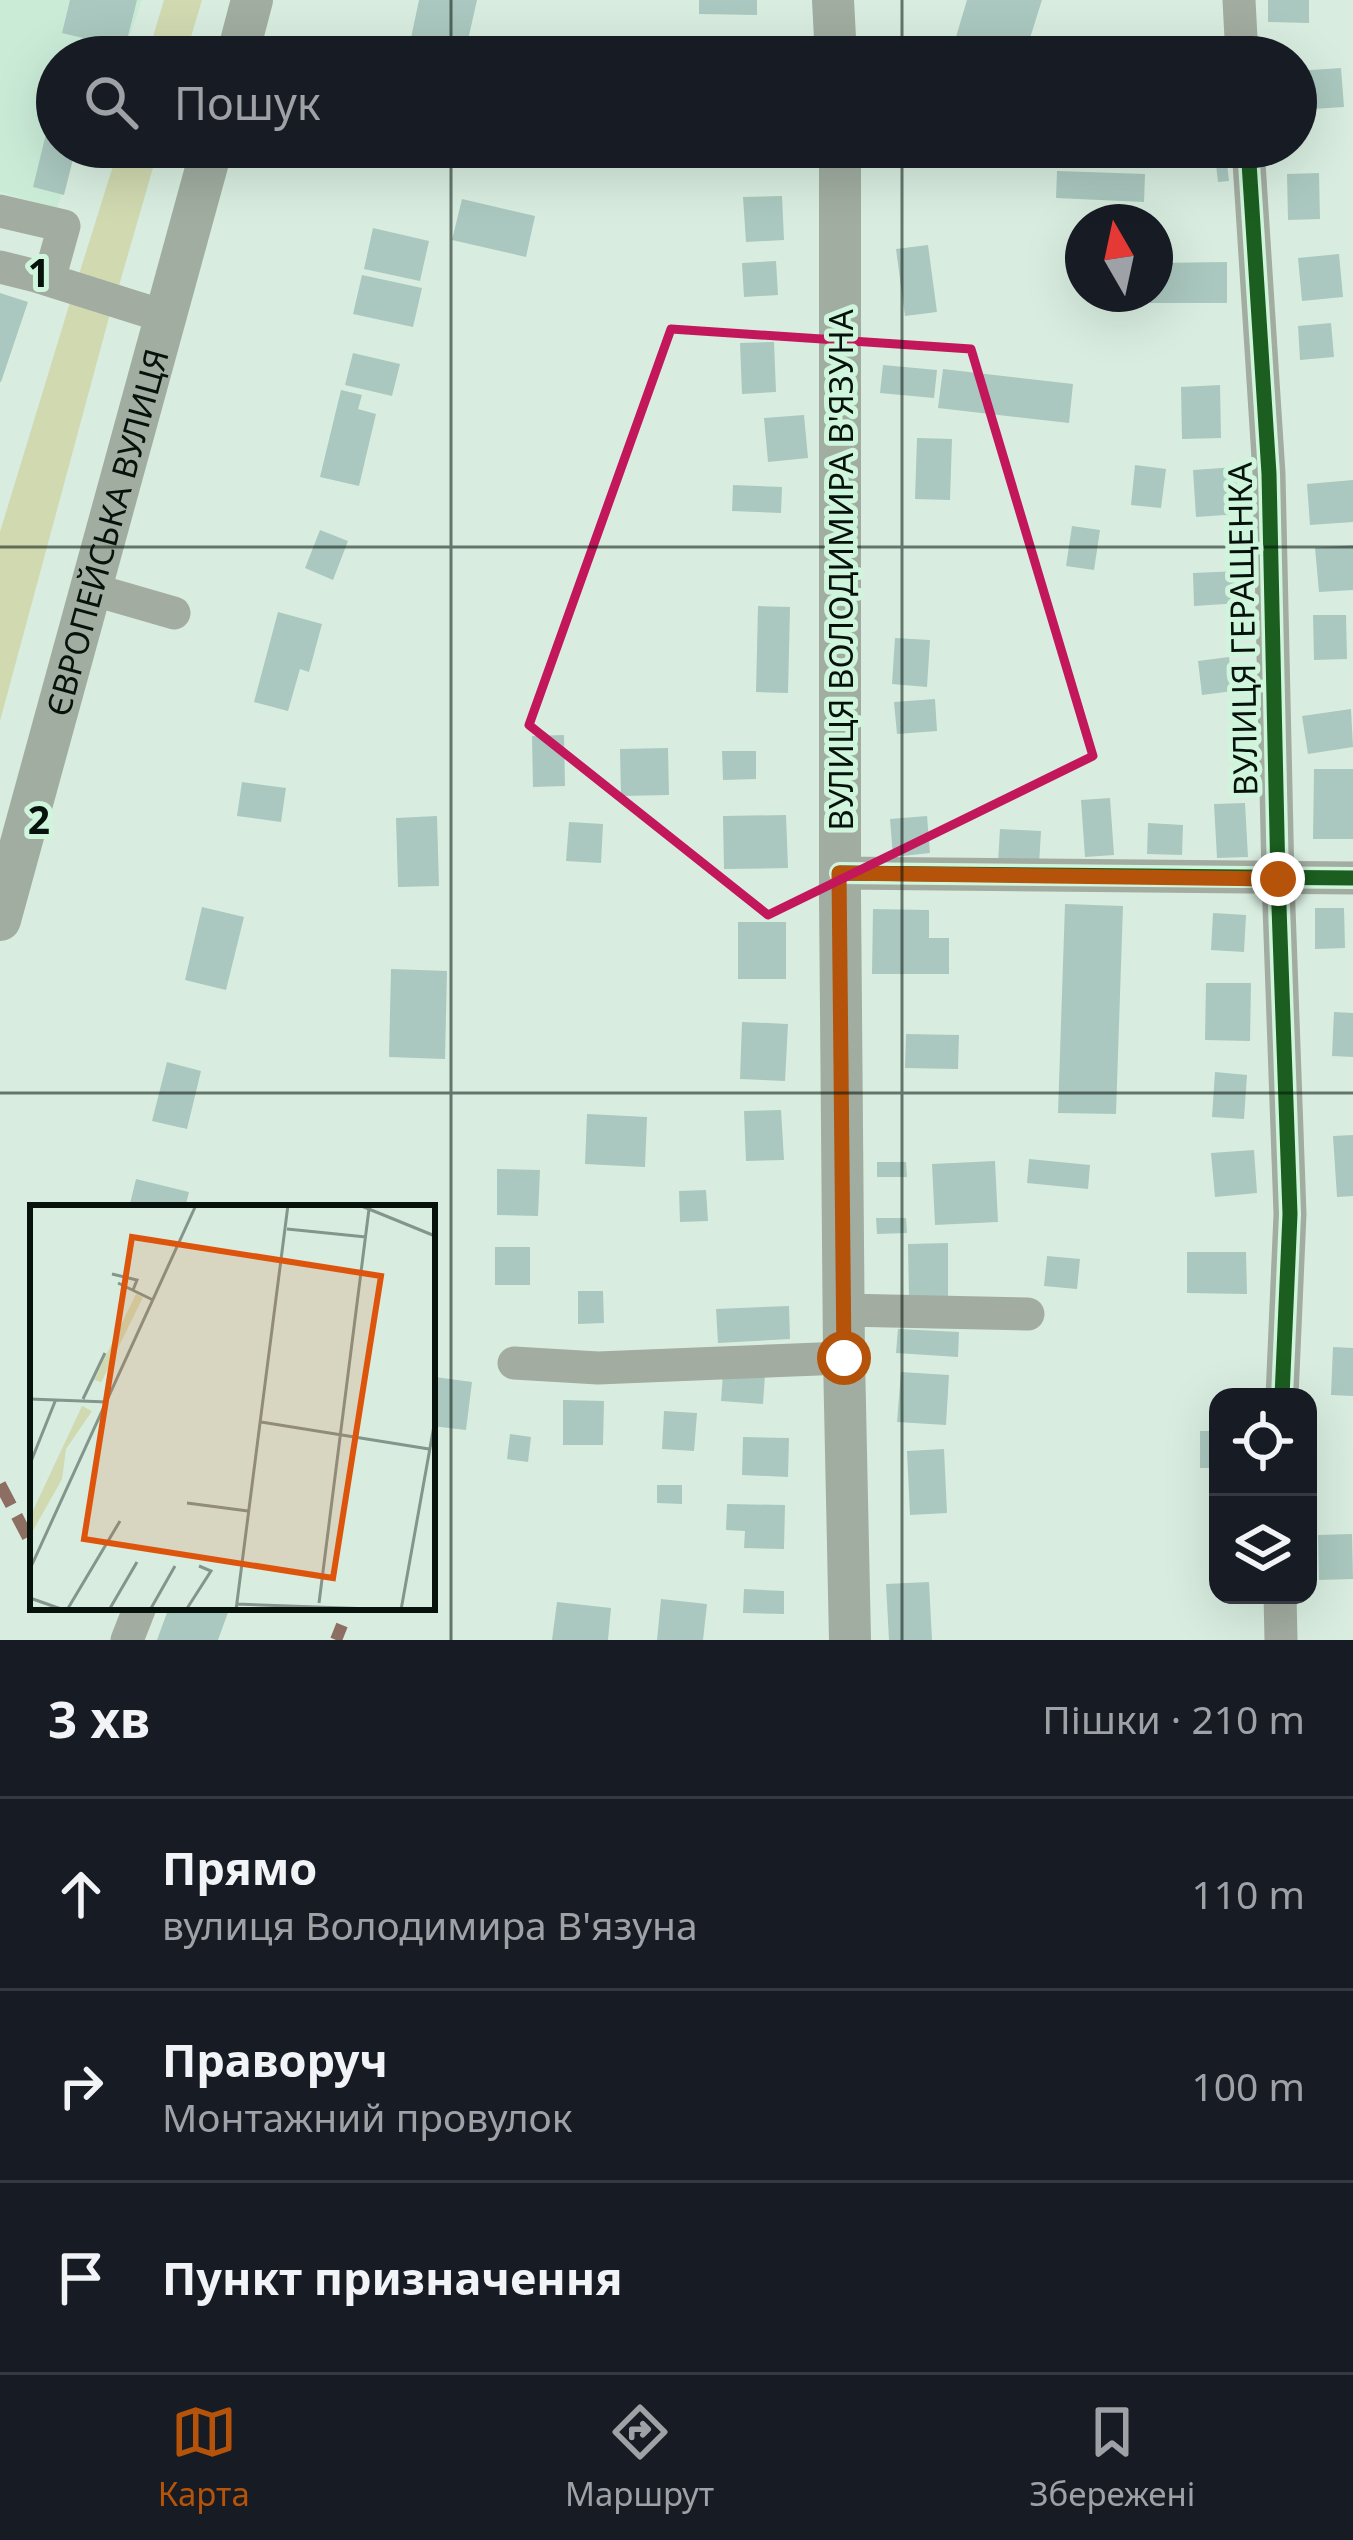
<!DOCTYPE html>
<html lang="uk">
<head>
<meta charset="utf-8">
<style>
	body { margin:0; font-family:"Noto Sans",sans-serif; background:#20242c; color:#f1f3f6 }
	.controls { position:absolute; right:36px; bottom:36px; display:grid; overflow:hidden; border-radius:24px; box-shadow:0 12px 48px #0002 }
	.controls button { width:108px; height:108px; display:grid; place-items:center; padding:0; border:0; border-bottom:3px solid #363941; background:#171b24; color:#f1f3f6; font:60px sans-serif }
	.compass { position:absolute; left:1065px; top:204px; width:108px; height:108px; border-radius:50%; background:#171b24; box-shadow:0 12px 48px #0002; rotate:351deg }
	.stop { position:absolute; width:36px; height:36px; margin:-27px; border:9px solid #b45309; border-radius:50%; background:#fff }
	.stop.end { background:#b45309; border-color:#fff; box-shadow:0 3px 12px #0008 }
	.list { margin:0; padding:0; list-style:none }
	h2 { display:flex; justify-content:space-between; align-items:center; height:156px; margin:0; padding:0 48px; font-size:51px }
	h2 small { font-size:39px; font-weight:400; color:#9ea1a6 }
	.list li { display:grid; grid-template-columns:78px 1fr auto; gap:36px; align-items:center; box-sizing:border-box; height:192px; padding:0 48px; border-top:3px solid #363941 }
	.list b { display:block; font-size:45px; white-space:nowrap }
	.list p { margin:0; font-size:39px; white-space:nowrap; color:#9ea1a6 }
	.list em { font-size:39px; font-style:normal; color:#9ea1a6 }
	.icon { flex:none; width:66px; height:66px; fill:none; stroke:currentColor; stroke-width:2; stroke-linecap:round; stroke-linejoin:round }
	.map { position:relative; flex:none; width:1353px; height:1640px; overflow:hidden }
	.search { position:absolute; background:#171b24; box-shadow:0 12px 48px #0002; left:36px; right:36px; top:36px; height:132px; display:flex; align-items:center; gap:30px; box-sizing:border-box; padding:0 42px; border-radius:66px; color:#9ea1a6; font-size:45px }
	.sheet { height:732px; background:#171b24 }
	nav { display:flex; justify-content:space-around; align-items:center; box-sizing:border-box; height:168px; border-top:3px solid #363941; background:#171b24; font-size:33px; color:#9ea1a6 }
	nav a { display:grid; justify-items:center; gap:6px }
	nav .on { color:#b45309 }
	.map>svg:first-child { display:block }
	.built { fill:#caecd7 }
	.green { fill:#d0d9b0 }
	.building { fill:#aac8bf }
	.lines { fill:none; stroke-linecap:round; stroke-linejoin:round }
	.minor { stroke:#a3aca0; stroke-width:33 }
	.major { stroke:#a1ada0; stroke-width:42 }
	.quiet { stroke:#8d6e63; stroke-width:12; stroke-dasharray:24 12; stroke-linecap:butt }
	.cycleway-casing { stroke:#d0f5dd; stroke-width:22 }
	.cycleway { stroke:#1b5e20; stroke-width:15 }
	.route { stroke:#b45309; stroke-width:15 }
	.marked { fill:none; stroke:#c2185b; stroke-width:9; stroke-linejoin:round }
	.grid { fill:none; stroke:#06120b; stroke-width:3; stroke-opacity:0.55 }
	.labels { text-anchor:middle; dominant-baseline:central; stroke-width:10; stroke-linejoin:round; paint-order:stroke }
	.street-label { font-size:33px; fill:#06120b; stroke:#d0f5dd }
	.inset-road { fill:none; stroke:#84958b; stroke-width:3 }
	.view { fill:#dd550c; fill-opacity:0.15; stroke:#dd550c; stroke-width:6 }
	.inset-edge { fill:none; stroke:#06120b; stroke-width:6 }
	.grid-label { font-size:39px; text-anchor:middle; font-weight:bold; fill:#06120b; stroke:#d0f5dd; stroke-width:10; stroke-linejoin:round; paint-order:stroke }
</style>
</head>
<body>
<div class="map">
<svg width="1353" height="1640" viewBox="0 0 1353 1640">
	<rect width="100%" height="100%" fill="#d8ede0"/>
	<path class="built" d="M 0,0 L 142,0 L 123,57 L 57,57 L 57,147 L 76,147 L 57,209 L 0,192 Z"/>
	<path class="green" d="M 164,0 L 202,0 L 185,57 L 147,57 Z
		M 119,147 L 159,147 L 116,296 L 76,284 Z
		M 71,299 L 111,310 L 0,721 L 0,532 Z"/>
	<path class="building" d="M 70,0 L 137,0 L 125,48 L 62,33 Z
		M 419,0 L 477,0 L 468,40 L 476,41 L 473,57 L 407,57 Z
		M 699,0 L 757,0 L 757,15 L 699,14 Z
		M 967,0 L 1042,0 L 1024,57 L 950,57 Z
		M 1268,0 L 1309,0 L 1309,23 L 1268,22 Z
		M 1341,68 L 1344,107 L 1296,110 L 1296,71 Z
		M 55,97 L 57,147 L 76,147 L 64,195 L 33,187 Z
		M 1214,147 L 1225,147 L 1229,181 L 1218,182 Z
		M 1057,171 L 1145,174 L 1144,202 L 1056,198 Z
		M 1319,173 L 1320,219 L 1288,220 L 1287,174 Z
		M 782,196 L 784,240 L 746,242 L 743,197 Z
		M 462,199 L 535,216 L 526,257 L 452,240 Z
		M 373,228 L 429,241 L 420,281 L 364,269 Z
		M 928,245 L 937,312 L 905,316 L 896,249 Z
		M 1339,254 L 1343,297 L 1302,301 L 1298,258 Z
		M 776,261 L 778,295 L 744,297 L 742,263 Z
		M 1227,262 L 1227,303 L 1141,303 L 1141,294 L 1155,294 L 1155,263 Z
		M 362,275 L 422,288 L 413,327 L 353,314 Z
		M 0,293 L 28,302 L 1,382 L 0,382 Z
		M 1331,323 L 1334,357 L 1300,360 L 1298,326 Z
		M 774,342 L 776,392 L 742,394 L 740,343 Z
		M 353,353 L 400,364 L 392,396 L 345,385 Z
		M 883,365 L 937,370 L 934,398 L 880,393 Z
		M 943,369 L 1073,384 L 1069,423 L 938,408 Z
		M 1220,385 L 1221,438 L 1182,439 L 1181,387 Z
		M 341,390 L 362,395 L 358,409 L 376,414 L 359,486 L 320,477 Z
		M 804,415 L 808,458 L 768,462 L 764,418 Z
		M 917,438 L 952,439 L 950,500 L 915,499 Z
		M 1135,465 L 1166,469 L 1161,508 L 1131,505 Z
		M 1236,467 L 1239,514 L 1196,517 L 1193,470 Z
		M 1353,480 L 1353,522 L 1310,525 L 1307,484 Z
		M 733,485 L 782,487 L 781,513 L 732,511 Z
		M 1072,526 L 1100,530 L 1094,570 L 1066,566 Z
		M 320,530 L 348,541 L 333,580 L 305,568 Z
		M 1353,545 L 1353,590 L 1319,592 L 1315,548 Z
		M 1239,571 L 1240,603 L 1194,606 L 1193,573 Z
		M 758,606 L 790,607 L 788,693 L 756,692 Z
		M 278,612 L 322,624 L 309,672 L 300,669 L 288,711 L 254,702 Z
		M 1313,615 L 1346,615 L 1347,659 L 1314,660 Z
		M 895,638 L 930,640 L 927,687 L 892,684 Z
		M 1229,657 L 1233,691 L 1202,695 L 1198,661 Z
		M 935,699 L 937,731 L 897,734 L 894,702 Z
		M 1351,709 L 1353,747 L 1308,754 L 1302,716 Z
		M 564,735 L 565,786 L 533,787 L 532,736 Z
		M 668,748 L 669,795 L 621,796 L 620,749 Z
		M 722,751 L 756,751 L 756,779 L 723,780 Z
		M 1314,769 L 1353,769 L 1353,839 L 1313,839 Z
		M 242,782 L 286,788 L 281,822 L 237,816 Z
		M 1110,798 L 1114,855 L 1085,857 L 1081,800 Z
		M 1245,803 L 1248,857 L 1217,858 L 1214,804 Z
		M 786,815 L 788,868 L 724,869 L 723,816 Z
		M 437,816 L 439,886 L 398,887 L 396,818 Z
		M 927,816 L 930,853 L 893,857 L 890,819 Z
		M 569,822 L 603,824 L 601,863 L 566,861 Z
		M 1148,823 L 1183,825 L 1182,855 L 1147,854 Z
		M 1000,829 L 1041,831 L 1039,865 L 998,863 Z
		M 1065,904 L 1123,906 L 1116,1114 L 1058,1113 Z
		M 202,907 L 244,917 L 226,990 L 185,980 Z
		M 1315,908 L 1344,908 L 1345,948 L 1315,949 Z
		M 873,909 L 929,910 L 929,938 L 949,938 L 949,974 L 872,974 Z
		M 1213,913 L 1246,915 L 1244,952 L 1211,950 Z
		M 738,922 L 786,922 L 786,979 L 738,979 Z
		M 391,969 L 447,971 L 445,1059 L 389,1057 Z
		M 1206,983 L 1251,983 L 1250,1041 L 1205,1040 Z
		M 1334,1012 L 1353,1013 L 1353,1057 L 1332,1056 Z
		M 742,1022 L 788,1024 L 785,1081 L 740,1079 Z
		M 906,1034 L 959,1035 L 958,1069 L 905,1068 Z
		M 167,1062 L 201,1071 L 187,1129 L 152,1121 Z
		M 1215,1072 L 1247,1075 L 1244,1119 L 1212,1117 Z
		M 781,1110 L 784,1160 L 746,1161 L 744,1111 Z
		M 587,1114 L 647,1117 L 645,1167 L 585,1164 Z
		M 1353,1135 L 1353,1196 L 1337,1197 L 1333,1136 Z
		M 1254,1150 L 1257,1193 L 1215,1197 L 1211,1153 Z
		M 1029,1159 L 1090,1165 L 1088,1189 L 1027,1183 Z
		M 995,1161 L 998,1222 L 935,1225 L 932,1164 Z
		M 877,1162 L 906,1162 L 907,1177 L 877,1177 Z
		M 497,1169 L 540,1170 L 538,1216 L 497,1215 Z
		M 136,1179 L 189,1192 L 185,1208 L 129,1208 Z
		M 706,1190 L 708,1221 L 680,1222 L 679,1191 Z
		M 876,1218 L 906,1218 L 907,1233 L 877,1234 Z
		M 948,1243 L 948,1299 L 909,1299 L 908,1244 Z
		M 495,1247 L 530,1247 L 530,1285 L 495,1285 Z
		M 1187,1252 L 1246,1252 L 1247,1294 L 1187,1293 Z
		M 1047,1256 L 1080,1259 L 1077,1289 L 1044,1286 Z
		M 578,1291 L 603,1291 L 604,1323 L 578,1324 Z
		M 789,1306 L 790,1339 L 718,1343 L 716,1309 Z
		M 898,1329 L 959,1332 L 958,1357 L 896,1353 Z
		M 1333,1347 L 1353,1348 L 1353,1396 L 1331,1395 Z
		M 901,1372 L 949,1375 L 946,1425 L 897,1422 Z
		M 723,1373 L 765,1375 L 763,1404 L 721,1401 Z
		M 435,1377 L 472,1382 L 466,1430 L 432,1426 Z
		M 563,1400 L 604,1401 L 603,1445 L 563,1445 Z
		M 664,1411 L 697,1413 L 694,1451 L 662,1449 Z
		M 1200,1431 L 1218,1431 L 1218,1468 L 1200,1468 Z
		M 510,1434 L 531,1437 L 528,1462 L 507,1459 Z
		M 743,1437 L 789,1438 L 788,1477 L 742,1475 Z
		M 944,1449 L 947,1513 L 910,1515 L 907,1451 Z
		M 657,1485 L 682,1485 L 682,1504 L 657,1503 Z
		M 727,1504 L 785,1505 L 784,1549 L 744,1548 L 745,1531 L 726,1530 Z
		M 1352,1534 L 1353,1579 L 1319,1580 L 1318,1535 Z
		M 929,1582 L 932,1640 L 889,1640 L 886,1584 Z
		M 744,1589 L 784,1591 L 784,1614 L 743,1613 Z
		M 661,1599 L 707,1604 L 703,1640 L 657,1640 Z
		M 557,1602 L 611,1608 L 608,1640 L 552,1640 Z
		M 169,1607 L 230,1607 L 218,1640 L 157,1640 Z"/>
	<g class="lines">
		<path class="minor" d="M 1239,0 L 1242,57
			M 1248,147 L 1269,474 L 1278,879 L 1290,1214 L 1282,1397
			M 0,211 L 64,226 L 49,280
			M 0,267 L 36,276 L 166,317
			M 91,589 L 174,613
			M 840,873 L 1353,878
			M 843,1310 L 1028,1314
			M 514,1363 L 598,1368 L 844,1358
			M 1280,1595 L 1281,1640
			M 127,1640 L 140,1607"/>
		<g class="major">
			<path d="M 833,0 L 836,57"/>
			<path d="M 237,57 L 252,0"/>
			<path d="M 840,147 L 840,897 L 844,1358 L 850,1640"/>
			<path id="s1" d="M 0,920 L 212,147"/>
		</g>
		<path class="quiet" d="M 0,1484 L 33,1547
			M 336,1640 L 342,1625"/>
		<g class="cycleway-casing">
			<path id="cycleway" d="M 1248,147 L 1269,474 L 1278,879 L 1290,1214 L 1282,1397
				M 840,873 L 1353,878"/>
		</g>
		<use href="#cycleway" class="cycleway"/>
	</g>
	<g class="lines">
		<path class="route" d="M 844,1358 L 839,873 L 1278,879"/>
	</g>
	<path class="marked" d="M 671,329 L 971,349 L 1093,756 L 768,915 L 529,725 Z"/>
	<path class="grid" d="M 451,0 L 451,57M 902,0 L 902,57M 451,147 L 451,1640M 902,147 L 902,1640M 0,547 L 1353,547M 0,1093 L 1353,1093"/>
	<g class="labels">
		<g class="street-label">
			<text stroke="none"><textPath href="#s1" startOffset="402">ЄВРОПЕЙСЬКА ВУЛИЦЯ</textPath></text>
			<text transform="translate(840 570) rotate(-90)">ВУЛИЦЯ ВОЛОДИМИРА В'ЯЗУНА</text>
			<text transform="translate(1242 629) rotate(-91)">ВУЛИЦЯ ГЕРАЩЕНКА</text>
		</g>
	</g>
	<g transform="translate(30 1205)">
		<rect width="405" height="405" fill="#d8ede0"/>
		<path d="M 106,89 L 113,92 L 65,190 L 71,177 L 64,175 ZM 52,201 L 62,206 L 36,244 L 32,274 L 0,331 L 0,312 Z" fill="#d0d9b0"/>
		<path class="inset-road" d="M 329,0 L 405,31M 257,24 L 336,32M 82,69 L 107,75 L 103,85M 88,78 L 123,95M 0,194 L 77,197M 53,194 L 75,148M 231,217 L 399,244M 0,259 L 26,194M 157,298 L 218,306M 0,364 L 166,0M 0,393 L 34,405M 289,398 L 339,4M 206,399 L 370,405M 37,405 L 90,316M 79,405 L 107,357M 120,405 L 145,361M 156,405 L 181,366 L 169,361M 206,405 L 258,0M 371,405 L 405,215"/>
		<path class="view" d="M 102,32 L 351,71 L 303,373 L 54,334 Z"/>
		<rect width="405" height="405" class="inset-edge"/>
	</g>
	<g class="grid-label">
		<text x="39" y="287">1</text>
		<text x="39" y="834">2</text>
	</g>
</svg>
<div class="controls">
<button><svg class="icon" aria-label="locate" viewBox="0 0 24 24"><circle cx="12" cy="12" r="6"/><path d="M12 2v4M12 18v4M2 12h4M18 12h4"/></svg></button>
<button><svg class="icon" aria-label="layers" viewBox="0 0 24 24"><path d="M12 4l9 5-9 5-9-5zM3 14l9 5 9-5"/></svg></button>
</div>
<svg class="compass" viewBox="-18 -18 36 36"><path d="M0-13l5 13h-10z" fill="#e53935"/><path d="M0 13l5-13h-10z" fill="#9ea1a6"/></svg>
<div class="stop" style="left:844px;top:1358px"></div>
<div class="stop end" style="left:1278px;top:879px"></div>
<div class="search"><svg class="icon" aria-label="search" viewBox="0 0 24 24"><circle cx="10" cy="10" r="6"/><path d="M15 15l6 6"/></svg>Пошук</div>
</div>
<section class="sheet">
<h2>3 хв<small>Пішки · 210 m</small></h2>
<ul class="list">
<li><svg class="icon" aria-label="ahead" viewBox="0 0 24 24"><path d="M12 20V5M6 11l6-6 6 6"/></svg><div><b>Прямо</b><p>вулиця Володимира В'язуна</p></div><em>110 m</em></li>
<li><svg class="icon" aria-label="right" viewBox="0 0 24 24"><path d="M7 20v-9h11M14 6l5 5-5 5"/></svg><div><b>Праворуч</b><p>Монтажний провулок</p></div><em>100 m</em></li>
<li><svg class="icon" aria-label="arrive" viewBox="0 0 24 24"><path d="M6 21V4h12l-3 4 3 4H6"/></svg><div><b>Пункт призначення</b></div></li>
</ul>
</section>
<nav>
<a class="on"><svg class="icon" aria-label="map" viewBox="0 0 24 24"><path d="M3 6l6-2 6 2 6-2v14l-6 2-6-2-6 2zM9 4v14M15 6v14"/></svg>Карта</a>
<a><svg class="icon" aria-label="directions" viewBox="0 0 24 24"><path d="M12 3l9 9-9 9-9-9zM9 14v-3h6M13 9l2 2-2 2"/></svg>Маршрут</a>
<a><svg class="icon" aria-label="saved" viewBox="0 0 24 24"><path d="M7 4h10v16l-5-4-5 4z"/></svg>Збережені</a>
</nav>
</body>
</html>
